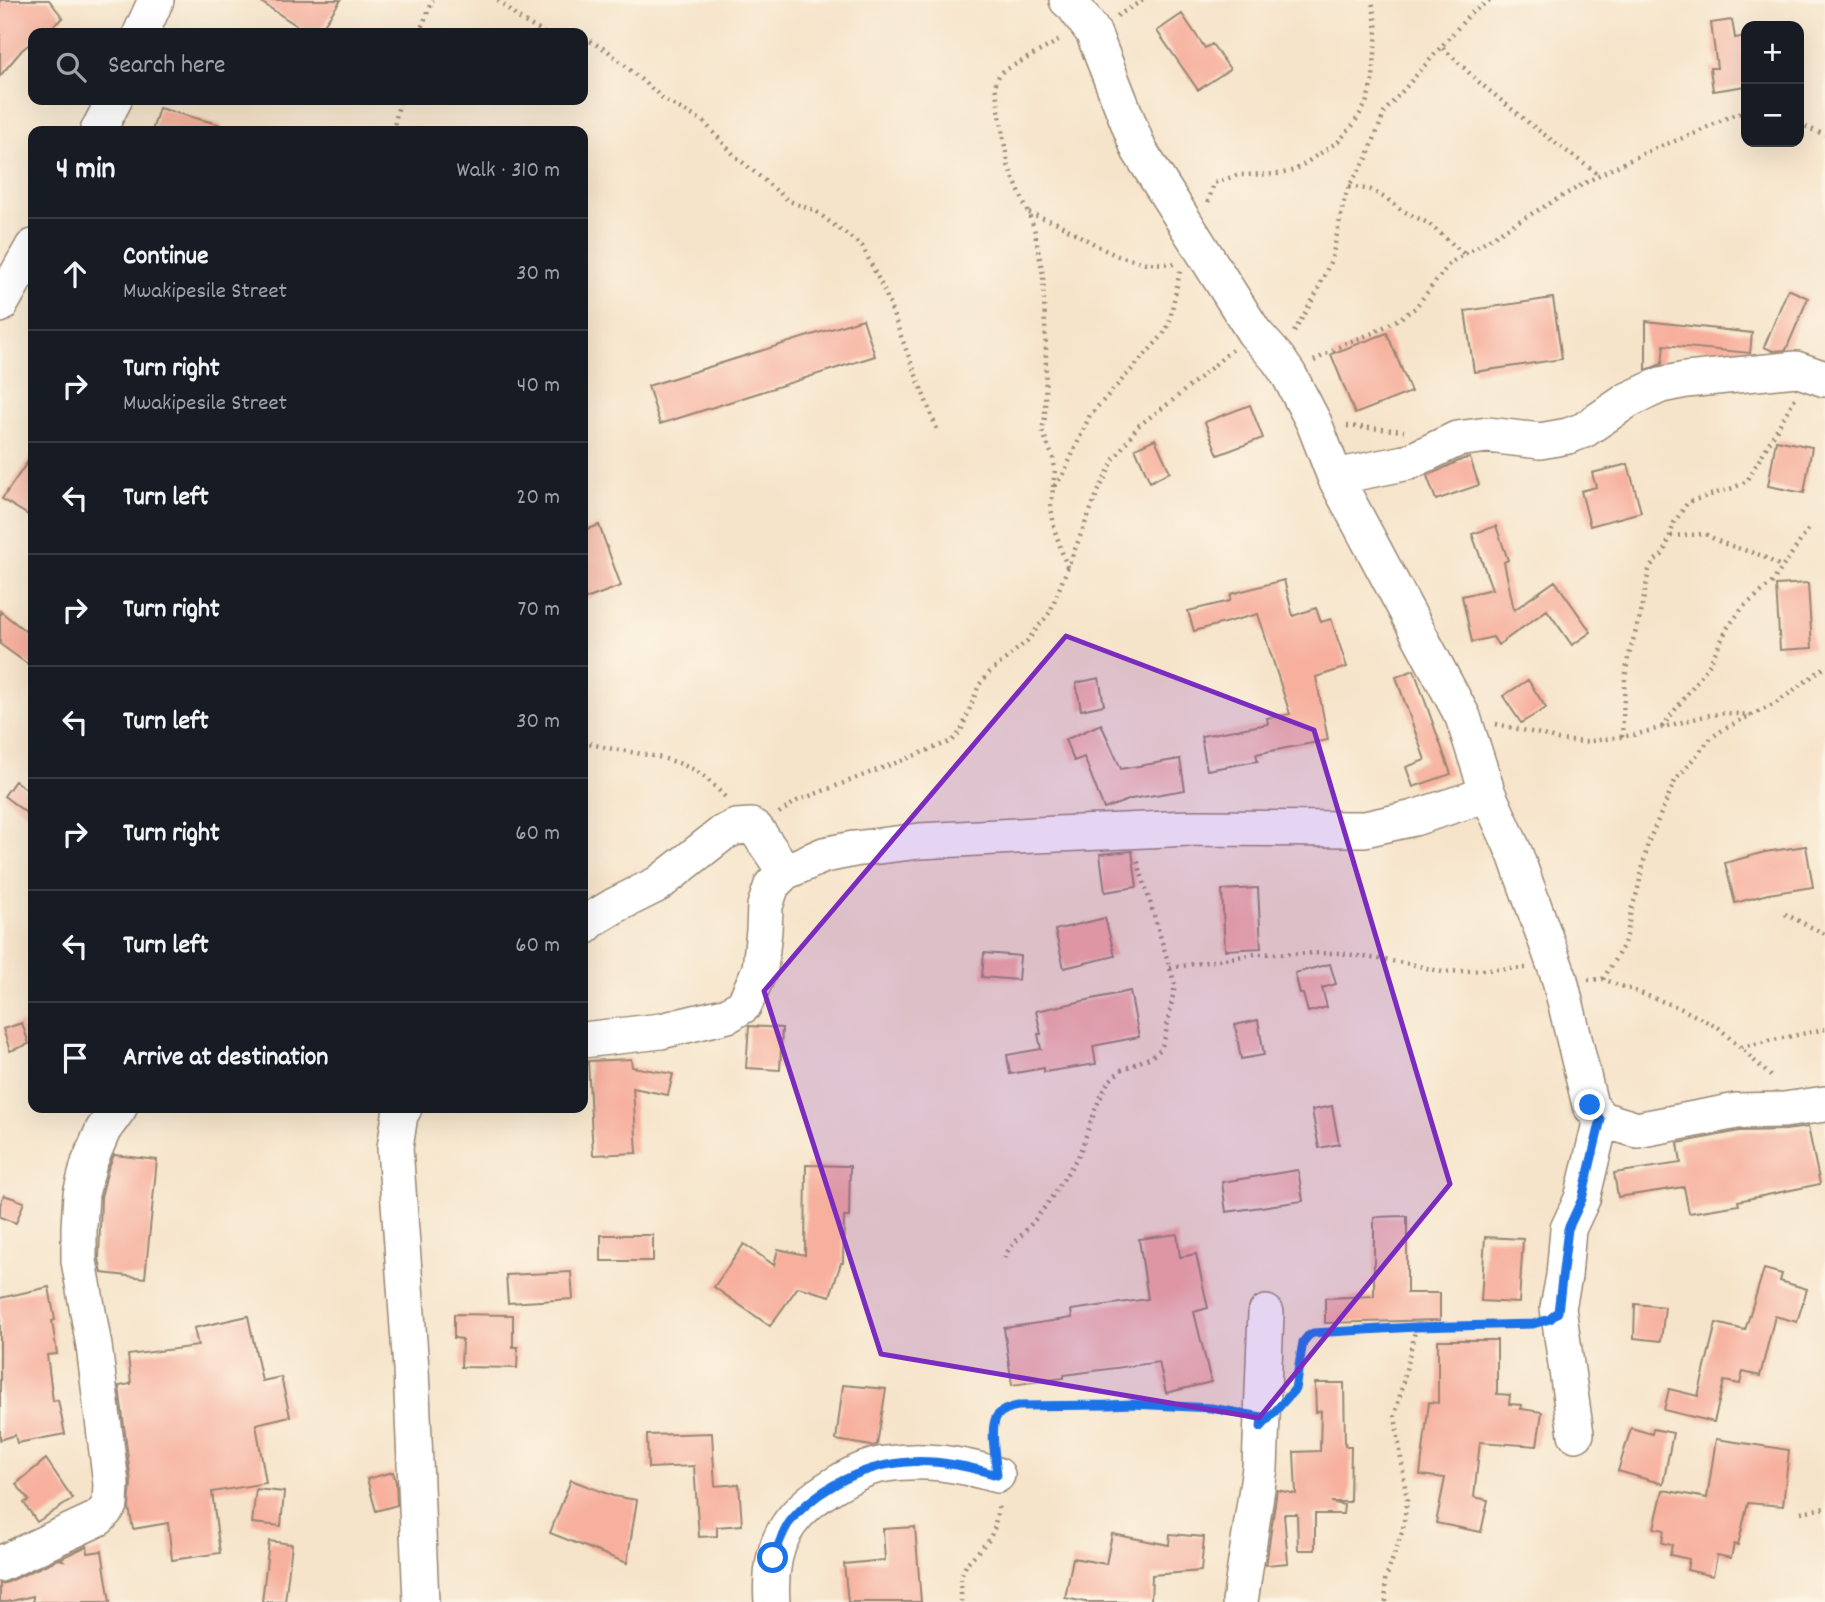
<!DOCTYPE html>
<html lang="en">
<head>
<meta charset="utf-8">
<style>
	body { margin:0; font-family:Dekko,sans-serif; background:#20242c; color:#f1f3f6 }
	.controls { position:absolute; right:21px; top:21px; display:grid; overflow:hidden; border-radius:14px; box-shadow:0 7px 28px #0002 }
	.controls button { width:63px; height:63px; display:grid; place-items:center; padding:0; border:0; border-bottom:2px solid #363941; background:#171b24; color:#f1f3f6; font:35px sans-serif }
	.stop { position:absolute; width:21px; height:21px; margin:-16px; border:5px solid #1a73e8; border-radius:50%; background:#fff }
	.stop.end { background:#1a73e8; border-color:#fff; box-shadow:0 2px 7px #0008 }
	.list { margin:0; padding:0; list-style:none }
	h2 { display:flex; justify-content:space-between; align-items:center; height:91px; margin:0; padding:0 28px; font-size:30px }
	h2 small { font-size:23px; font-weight:400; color:#9ea1a6 }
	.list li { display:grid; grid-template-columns:46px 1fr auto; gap:21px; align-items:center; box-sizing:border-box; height:112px; padding:0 28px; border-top:2px solid #363941 }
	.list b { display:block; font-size:26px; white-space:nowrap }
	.list p { margin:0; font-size:23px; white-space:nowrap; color:#9ea1a6 }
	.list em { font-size:23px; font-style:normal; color:#9ea1a6 }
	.icon { flex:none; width:38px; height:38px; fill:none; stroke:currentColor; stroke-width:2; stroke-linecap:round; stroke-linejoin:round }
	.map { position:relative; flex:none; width:1825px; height:1602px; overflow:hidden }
	.search { position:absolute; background:#171b24; box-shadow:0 7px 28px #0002; left:28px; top:28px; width:560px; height:77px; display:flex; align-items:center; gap:18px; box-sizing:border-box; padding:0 24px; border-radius:14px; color:#9ea1a6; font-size:26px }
	.panel { position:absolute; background:#171b24; box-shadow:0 7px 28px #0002; left:28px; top:126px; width:560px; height:987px; border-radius:14px }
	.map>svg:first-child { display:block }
	.building { fill:#f7b09e }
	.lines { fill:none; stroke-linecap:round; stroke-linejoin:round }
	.minor-casing { stroke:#988774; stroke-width:38 }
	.path { stroke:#988774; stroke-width:4.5; stroke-dasharray:2 5; stroke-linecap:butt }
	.minor { stroke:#fff; stroke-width:35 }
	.route { stroke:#1a73e8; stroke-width:9 }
	.marked { fill:#7b2cbf; fill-opacity:0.2; stroke:#7b2cbf; stroke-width:5; stroke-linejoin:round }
</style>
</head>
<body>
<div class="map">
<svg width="1825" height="1602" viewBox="0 0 1825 1602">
	<rect width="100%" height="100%" fill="#fcf5e5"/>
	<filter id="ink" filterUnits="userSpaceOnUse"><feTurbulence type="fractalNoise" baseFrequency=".0143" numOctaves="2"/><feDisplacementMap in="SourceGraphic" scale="14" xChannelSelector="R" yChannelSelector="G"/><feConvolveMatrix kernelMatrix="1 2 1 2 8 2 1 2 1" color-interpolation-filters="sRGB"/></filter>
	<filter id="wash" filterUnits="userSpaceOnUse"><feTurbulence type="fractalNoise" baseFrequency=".00686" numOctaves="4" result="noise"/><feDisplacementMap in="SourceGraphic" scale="28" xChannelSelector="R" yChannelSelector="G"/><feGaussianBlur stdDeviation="1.57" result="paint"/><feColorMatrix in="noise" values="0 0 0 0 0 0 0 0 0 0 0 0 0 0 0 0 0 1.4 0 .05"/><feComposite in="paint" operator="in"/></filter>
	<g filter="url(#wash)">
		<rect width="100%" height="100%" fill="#f6e4ca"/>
		<g id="blocks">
			<path class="building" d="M 0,0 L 49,0 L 63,18 L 44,33 L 33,33 L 33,41 L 22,50 L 0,76 Z
				M 258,0 L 341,0 L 318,33 L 308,33 Z
				M 1182,14 L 1205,48 L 1212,44 L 1230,69 L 1198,90 L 1157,31 Z
				M 1732,20 L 1735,38 L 1746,36 L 1746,86 L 1713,91 L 1710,68 L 1717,68 L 1711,23 Z
				M 159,108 L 221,125 L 220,131 L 152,131 Z
				M 1788,289 L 1808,298 L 1786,350 L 1773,351 L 1764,347 Z
				M 1553,298 L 1562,359 L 1474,372 L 1465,311 Z
				M 863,319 L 875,356 L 660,424 L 648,386 Z
				M 1646,321 L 1752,333 L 1750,353 L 1664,345 L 1662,364 L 1646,370 Z
				M 1387,333 L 1411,392 L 1355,414 L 1331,354 Z
				M 1250,405 L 1263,438 L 1218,455 L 1205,422 Z
				M 1155,439 L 1170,472 L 1150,482 L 1135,448 Z
				M 1776,440 L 1812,447 L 1804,493 L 1768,486 Z
				M 33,454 L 33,518 L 2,499 Z
				M 1470,458 L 1479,485 L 1436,500 L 1427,476 L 1463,459 Z
				M 1628,464 L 1641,512 L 1590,526 L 1581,491 L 1596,487 L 1592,473 Z
				M 599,525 L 621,586 L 583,600 L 583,531 Z
				M 1496,526 L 1508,560 L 1504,562 L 1514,610 L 1555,581 L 1591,632 L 1572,645 L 1547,610 L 1498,645 L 1493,637 L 1472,642 L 1462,596 L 1492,589 L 1472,534 Z
				M 1284,580 L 1293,616 L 1316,608 L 1321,622 L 1331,619 L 1347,667 L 1316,677 L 1328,740 L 1256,754 L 1258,761 L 1207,770 L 1201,736 L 1268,724 L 1267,718 L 1290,714 L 1258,614 L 1194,631 L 1188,611 L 1230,601 L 1231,594 Z
				M 1808,583 L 1812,648 L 1780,650 L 1776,585 Z
				M 0,611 L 33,637 L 33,668 L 0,644 Z
				M 1414,670 L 1451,774 L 1413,787 L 1406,767 L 1425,760 L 1396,677 Z
				M 1099,678 L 1104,705 L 1081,710 L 1076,683 Z
				M 1528,680 L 1546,708 L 1521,723 L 1503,696 Z
				M 1101,724 L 1121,769 L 1180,759 L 1185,790 L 1131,799 L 1104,809 L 1084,757 L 1074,761 L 1065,740 Z
				M 15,781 L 33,794 L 33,818 L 4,796 Z
				M 1806,846 L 1813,887 L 1768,894 L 1735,903 L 1725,863 L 1765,852 Z
				M 1132,851 L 1137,887 L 1105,892 L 1100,854 Z
				M 1258,888 L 1261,948 L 1225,950 L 1222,890 Z
				M 1105,918 L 1115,956 L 1064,968 L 1055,930 Z
				M 984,953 L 1020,956 L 1018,980 L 982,977 Z
				M 1330,964 L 1336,984 L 1322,988 L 1327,1007 L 1308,1012 L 1303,994 L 1300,994 L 1295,973 Z
				M 1130,991 L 1139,1037 L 1093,1046 L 1096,1064 L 1044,1072 L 1044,1068 L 1010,1074 L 1007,1055 L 1041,1049 L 1038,1034 L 1041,1034 L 1036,1011 Z
				M 1258,1020 L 1264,1055 L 1241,1059 L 1235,1025 Z
				M 22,1023 L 29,1044 L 10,1051 L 3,1029 Z
				M 749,1026 L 782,1028 L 780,1070 L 746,1068 Z
				M 631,1059 L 632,1067 L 673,1074 L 668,1095 L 633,1088 L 637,1153 L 593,1155 L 588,1061 Z
				M 1332,1106 L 1339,1144 L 1319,1148 L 1312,1110 Z
				M 1808,1127 L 1820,1184 L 1738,1201 L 1739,1205 L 1689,1213 L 1684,1187 L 1618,1197 L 1614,1173 L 1681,1163 L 1678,1143 L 1739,1131 L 1785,1130 Z
				M 114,1155 L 157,1160 L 145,1278 L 102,1273 L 99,1259 L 101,1197 L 108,1169 Z
				M 806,1165 L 850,1166 L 849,1217 L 844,1217 L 843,1263 L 841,1263 L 830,1296 L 798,1287 L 770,1326 L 714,1287 L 744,1244 L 774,1265 L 778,1249 L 805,1255 Z
				M 1298,1170 L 1303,1201 L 1226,1212 L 1222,1182 Z
				M 4,1195 L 24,1202 L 16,1223 L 0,1217 L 0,1205 Z
				M 1407,1216 L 1407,1293 L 1440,1293 L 1440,1320 L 1325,1323 L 1325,1298 L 1374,1296 L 1374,1217 Z
				M 1177,1234 L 1180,1257 L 1196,1254 L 1208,1308 L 1194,1312 L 1211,1382 L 1166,1393 L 1159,1362 L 1064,1375 L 1064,1378 L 1012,1385 L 1004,1328 L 1072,1318 L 1071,1310 L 1148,1299 L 1139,1239 Z
				M 601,1235 L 653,1235 L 653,1261 L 601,1261 Z
				M 1485,1237 L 1523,1239 L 1519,1303 L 1481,1301 Z
				M 1764,1269 L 1782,1274 L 1780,1281 L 1807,1289 L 1797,1322 L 1775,1316 L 1760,1376 L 1743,1372 L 1740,1384 L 1724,1381 L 1714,1422 L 1664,1410 L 1669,1389 L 1698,1396 L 1716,1323 L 1745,1330 Z
				M 571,1272 L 573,1299 L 508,1303 L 506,1275 Z
				M 49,1287 L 55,1320 L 52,1321 L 57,1354 L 47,1355 L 53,1401 L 58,1400 L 65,1434 L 17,1443 L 15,1435 L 0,1440 L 0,1298 Z
				M 1635,1304 L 1665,1307 L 1661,1341 L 1634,1338 Z
				M 454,1314 L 513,1315 L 513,1347 L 518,1347 L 517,1368 L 461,1367 L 462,1339 L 454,1338 Z
				M 248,1316 L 262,1381 L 281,1377 L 290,1416 L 256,1424 L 266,1483 L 212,1492 L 220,1553 L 172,1560 L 168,1523 L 133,1529 L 129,1508 L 131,1482 L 119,1386 L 131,1384 L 128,1355 L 198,1346 L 194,1328 Z
				M 1438,1340 L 1497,1340 L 1497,1394 L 1510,1395 L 1509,1404 L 1522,1405 L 1521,1409 L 1542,1412 L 1537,1446 L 1480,1442 L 1474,1497 L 1488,1500 L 1481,1532 L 1436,1523 L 1445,1478 L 1420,1475 L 1429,1402 L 1438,1403 Z
				M 1315,1383 L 1344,1383 L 1345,1446 L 1351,1446 L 1350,1502 L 1331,1502 L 1344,1505 L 1343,1514 L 1315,1514 L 1315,1550 L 1298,1550 L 1297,1514 L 1284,1514 L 1288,1563 L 1266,1565 L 1277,1490 L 1296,1494 L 1294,1452 L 1320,1451 L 1321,1411 L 1316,1412 Z
				M 843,1385 L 886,1389 L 877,1445 L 871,1446 L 836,1440 Z
				M 1631,1428 L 1652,1434 L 1653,1429 L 1673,1433 L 1663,1484 L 1618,1471 Z
				M 712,1433 L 715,1486 L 739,1484 L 742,1525 L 717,1527 L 717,1536 L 699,1537 L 694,1466 L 648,1468 L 647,1435 Z
				M 1716,1439 L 1789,1450 L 1783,1506 L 1748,1503 L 1738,1545 L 1734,1544 L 1731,1558 L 1717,1555 L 1713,1576 L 1687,1570 L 1689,1559 L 1670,1555 L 1672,1545 L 1662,1543 L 1664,1530 L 1654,1528 L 1663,1490 L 1707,1498 Z
				M 46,1459 L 73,1499 L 37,1522 L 24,1503 L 29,1500 L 16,1484 Z
				M 393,1472 L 396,1482 L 397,1505 L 376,1511 L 367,1479 Z
				M 571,1480 L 613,1496 L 637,1500 L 627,1563 L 550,1533 Z
				M 256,1489 L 284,1492 L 281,1526 L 252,1523 Z
				M 915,1527 L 921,1602 L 848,1602 L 844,1564 L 885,1560 L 883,1529 Z
				M 1112,1534 L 1169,1545 L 1170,1534 L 1204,1537 L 1201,1571 L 1152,1575 L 1151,1602 L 1085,1602 L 1065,1598 L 1073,1558 L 1106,1564 Z
				M 269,1541 L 292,1544 L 285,1602 L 262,1602 Z
				M 87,1546 L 88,1553 L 102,1551 L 110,1602 L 33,1602 L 33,1596 L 7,1602 L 0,1602 L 0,1584 L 8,1582 L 58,1559 L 63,1560 L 61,1558 Z"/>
		</g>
	</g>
	<g filter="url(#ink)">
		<use href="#blocks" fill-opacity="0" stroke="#988774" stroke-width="2"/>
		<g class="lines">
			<g class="minor-casing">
				<path id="minor" d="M 1067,0 L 1073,5 L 1093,32 L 1139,150 L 1254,332 L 1278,359 L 1289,375 L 1314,423 L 1335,477 L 1463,717 L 1488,794 L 1515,854 L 1560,980 L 1590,1105 L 1601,1119 L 1637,1130 L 1737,1111 L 1784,1110 L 1825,1104
					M 141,33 L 156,0
					M 98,131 L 114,100
					M 0,305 L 33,247
					M 1335,477 L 1409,462 L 1457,439 L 1488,435 L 1540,441 L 1568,436 L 1584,430 L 1628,400 L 1661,385 L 1686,380 L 1796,369 L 1825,379
					M 583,928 L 594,918 L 614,906 L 658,884 L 723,833 L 736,827 L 751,826 L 756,829 L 785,872
					M 583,1040 L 661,1031 L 728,1015 L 744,1005 L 760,969 L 764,930 L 765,906 L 772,885 L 785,872 L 824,855 L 854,849 L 920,841 L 1035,835 L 1190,828 L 1365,829 L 1414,818 L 1488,794
					M 404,1108 L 400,1115 L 395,1148 L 411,1369 L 421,1602
					M 1576,1434 L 1558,1308 L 1564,1276 L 1568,1229 L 1582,1199 L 1601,1119
					M 0,1564 L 99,1518 L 110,1505 L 111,1484 L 94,1346 L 79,1261 L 79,1227 L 81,1194 L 89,1163 L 103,1130 L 119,1108
					M 772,1602 C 768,1544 787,1513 836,1484 C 851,1475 868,1466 886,1464 C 925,1458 959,1464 997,1475
					M 1240,1602 L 1260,1468 L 1266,1313"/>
			</g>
			<path class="path" d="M 498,0 L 518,18 L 544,33
				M 1117,16 L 1143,0
				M 419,33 L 433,0
				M 583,40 L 592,42 L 608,51 L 666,101 L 703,121 L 734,155 L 789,201 L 814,210 L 862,246 L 885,292 L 905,347 L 938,432
				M 1443,48 L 1480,83 L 1530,124 L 1599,175
				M 1799,124 L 1825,135
				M 393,131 L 400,100
				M 1349,186 L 1371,190 L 1387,199 L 1401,210 L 1428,223 L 1464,254
				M 1208,202 L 1214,183 L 1238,175 L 1280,174 L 1295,170 L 1339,141 L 1353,125 L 1366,104 L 1373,78 L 1377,30 L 1372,0
				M 1029,213 L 1057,223 L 1105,250 L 1118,256 L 1146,263 L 1177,264
				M 1294,332 L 1316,294 L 1332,258 L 1344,201 L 1349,186 L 1367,158 L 1385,111 L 1470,14 L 1490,0
				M 1314,361 L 1344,344 L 1373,333 L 1402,317 L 1415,308 L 1450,263 L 1519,221 L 1599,175 L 1651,150 L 1696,133 L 1730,116 L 1746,112
				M 1347,426 L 1404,431
				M 1053,487 L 1055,470 L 1053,458 L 1042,430 L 1045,417 L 1046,349 L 1043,275 L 1034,227 L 1008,165 L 995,85 L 1000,73 L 1062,39
				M 1671,536 L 1705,534 L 1722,543 L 1760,555 L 1782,567
				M 1067,567 L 1055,531 L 1051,508 L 1053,488 L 1063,475 L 1090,415 L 1163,335 L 1169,324 L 1180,271
				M 1496,724 L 1540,734 L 1558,740 L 1585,742 L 1634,735 L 1705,716 L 1726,713 L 1751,715
				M 1662,727 L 1709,665 L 1728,627 L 1743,607 L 1771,584 L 1808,530
				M 1622,737 L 1625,679 L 1628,658 L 1641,613 L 1649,570 L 1654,561 L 1662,555 L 1666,548 L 1674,523 L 1688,502 L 1733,488 L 1747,481 L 1795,398
				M 583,741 C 621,755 664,751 699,773 C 709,780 719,790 727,799
				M 779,813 L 797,801 L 952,741 L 961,731 L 979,685 L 989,673 L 1027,641 L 1050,612 L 1097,494 L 1114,459 L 1138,426 L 1172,401 L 1232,350
				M 1785,914 L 1825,934
				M 1170,968 L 1255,954 L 1339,953 L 1411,964 L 1442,972 L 1527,968
				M 1603,979 L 1623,946 L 1627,935 L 1631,910 L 1637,893 L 1648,843 L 1675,781 L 1711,738 L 1727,727 L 1775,704 L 1825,667
				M 1588,980 L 1603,979 L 1680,1008 L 1719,1028 L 1774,1079
				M 1741,1047 L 1825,1029
				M 1004,1258 L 1009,1249 L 1034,1221 L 1048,1203 L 1079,1155 L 1097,1105 L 1108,1082 L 1121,1070 L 1151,1057 L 1161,1049 L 1165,1037 L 1175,985 L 1137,859
				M 1296,1387 L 1303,1342 L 1308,1336 L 1313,1333 L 1436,1326 L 1532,1323
				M 994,1443 C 992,1420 995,1412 1019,1406 L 1108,1405 L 1132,1404 L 1211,1408 L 1233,1412
				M 1801,1512 L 1825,1508
				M 961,1602 L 961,1577 L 967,1563 L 989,1540 L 994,1529 L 999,1504
				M 1386,1602 L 1385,1581 L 1403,1529 L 1407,1500 L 1395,1416 L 1416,1327"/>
			<use href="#minor" class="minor"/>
		</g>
	</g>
	<g class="lines" filter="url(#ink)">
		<path class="route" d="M 773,1558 C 778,1547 782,1533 789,1523 C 801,1507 817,1495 834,1485 C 889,1454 938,1457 997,1475 C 996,1461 989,1427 997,1416 C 1002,1410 1012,1407 1018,1406 L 1108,1405 L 1132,1404 L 1211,1408 L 1262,1417 L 1261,1427 L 1295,1389 L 1303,1342 L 1308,1336 L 1313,1333 L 1416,1327 L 1533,1324 L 1550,1319 L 1558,1312 L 1568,1229 L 1582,1199 L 1601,1119 L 1590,1105"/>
	</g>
	<path class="marked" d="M 1066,636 L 1314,730 L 1450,1184 L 1259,1418 L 881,1354 L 764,991 Z"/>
</svg>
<div class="controls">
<button>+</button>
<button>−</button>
</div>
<div class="stop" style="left:773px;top:1558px"></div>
<div class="stop end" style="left:1590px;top:1105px"></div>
<div class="search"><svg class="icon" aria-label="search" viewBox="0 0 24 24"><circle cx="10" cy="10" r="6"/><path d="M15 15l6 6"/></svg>Search here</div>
<section class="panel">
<h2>4 min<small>Walk · 310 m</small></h2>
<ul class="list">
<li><svg class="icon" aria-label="ahead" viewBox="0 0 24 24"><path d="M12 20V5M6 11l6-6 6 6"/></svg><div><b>Continue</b><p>Mwakipesile Street</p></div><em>30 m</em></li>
<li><svg class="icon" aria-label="right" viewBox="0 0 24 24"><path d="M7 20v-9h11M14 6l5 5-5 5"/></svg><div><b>Turn right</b><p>Mwakipesile Street</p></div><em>40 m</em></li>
<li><svg class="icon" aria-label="left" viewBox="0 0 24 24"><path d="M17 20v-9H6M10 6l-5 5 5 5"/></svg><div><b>Turn left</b></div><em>20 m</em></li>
<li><svg class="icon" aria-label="right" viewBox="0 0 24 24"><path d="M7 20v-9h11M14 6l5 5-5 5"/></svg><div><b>Turn right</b></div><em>70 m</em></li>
<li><svg class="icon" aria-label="left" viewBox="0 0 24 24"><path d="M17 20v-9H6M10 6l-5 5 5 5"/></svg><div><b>Turn left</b></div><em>30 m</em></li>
<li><svg class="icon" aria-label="right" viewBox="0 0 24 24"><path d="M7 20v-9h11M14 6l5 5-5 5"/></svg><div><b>Turn right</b></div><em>60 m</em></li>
<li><svg class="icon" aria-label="left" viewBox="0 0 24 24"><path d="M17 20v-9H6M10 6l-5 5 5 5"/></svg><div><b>Turn left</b></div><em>60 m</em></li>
<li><svg class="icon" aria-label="arrive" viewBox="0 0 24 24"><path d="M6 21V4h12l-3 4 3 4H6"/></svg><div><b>Arrive at destination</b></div></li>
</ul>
</section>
</div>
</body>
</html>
